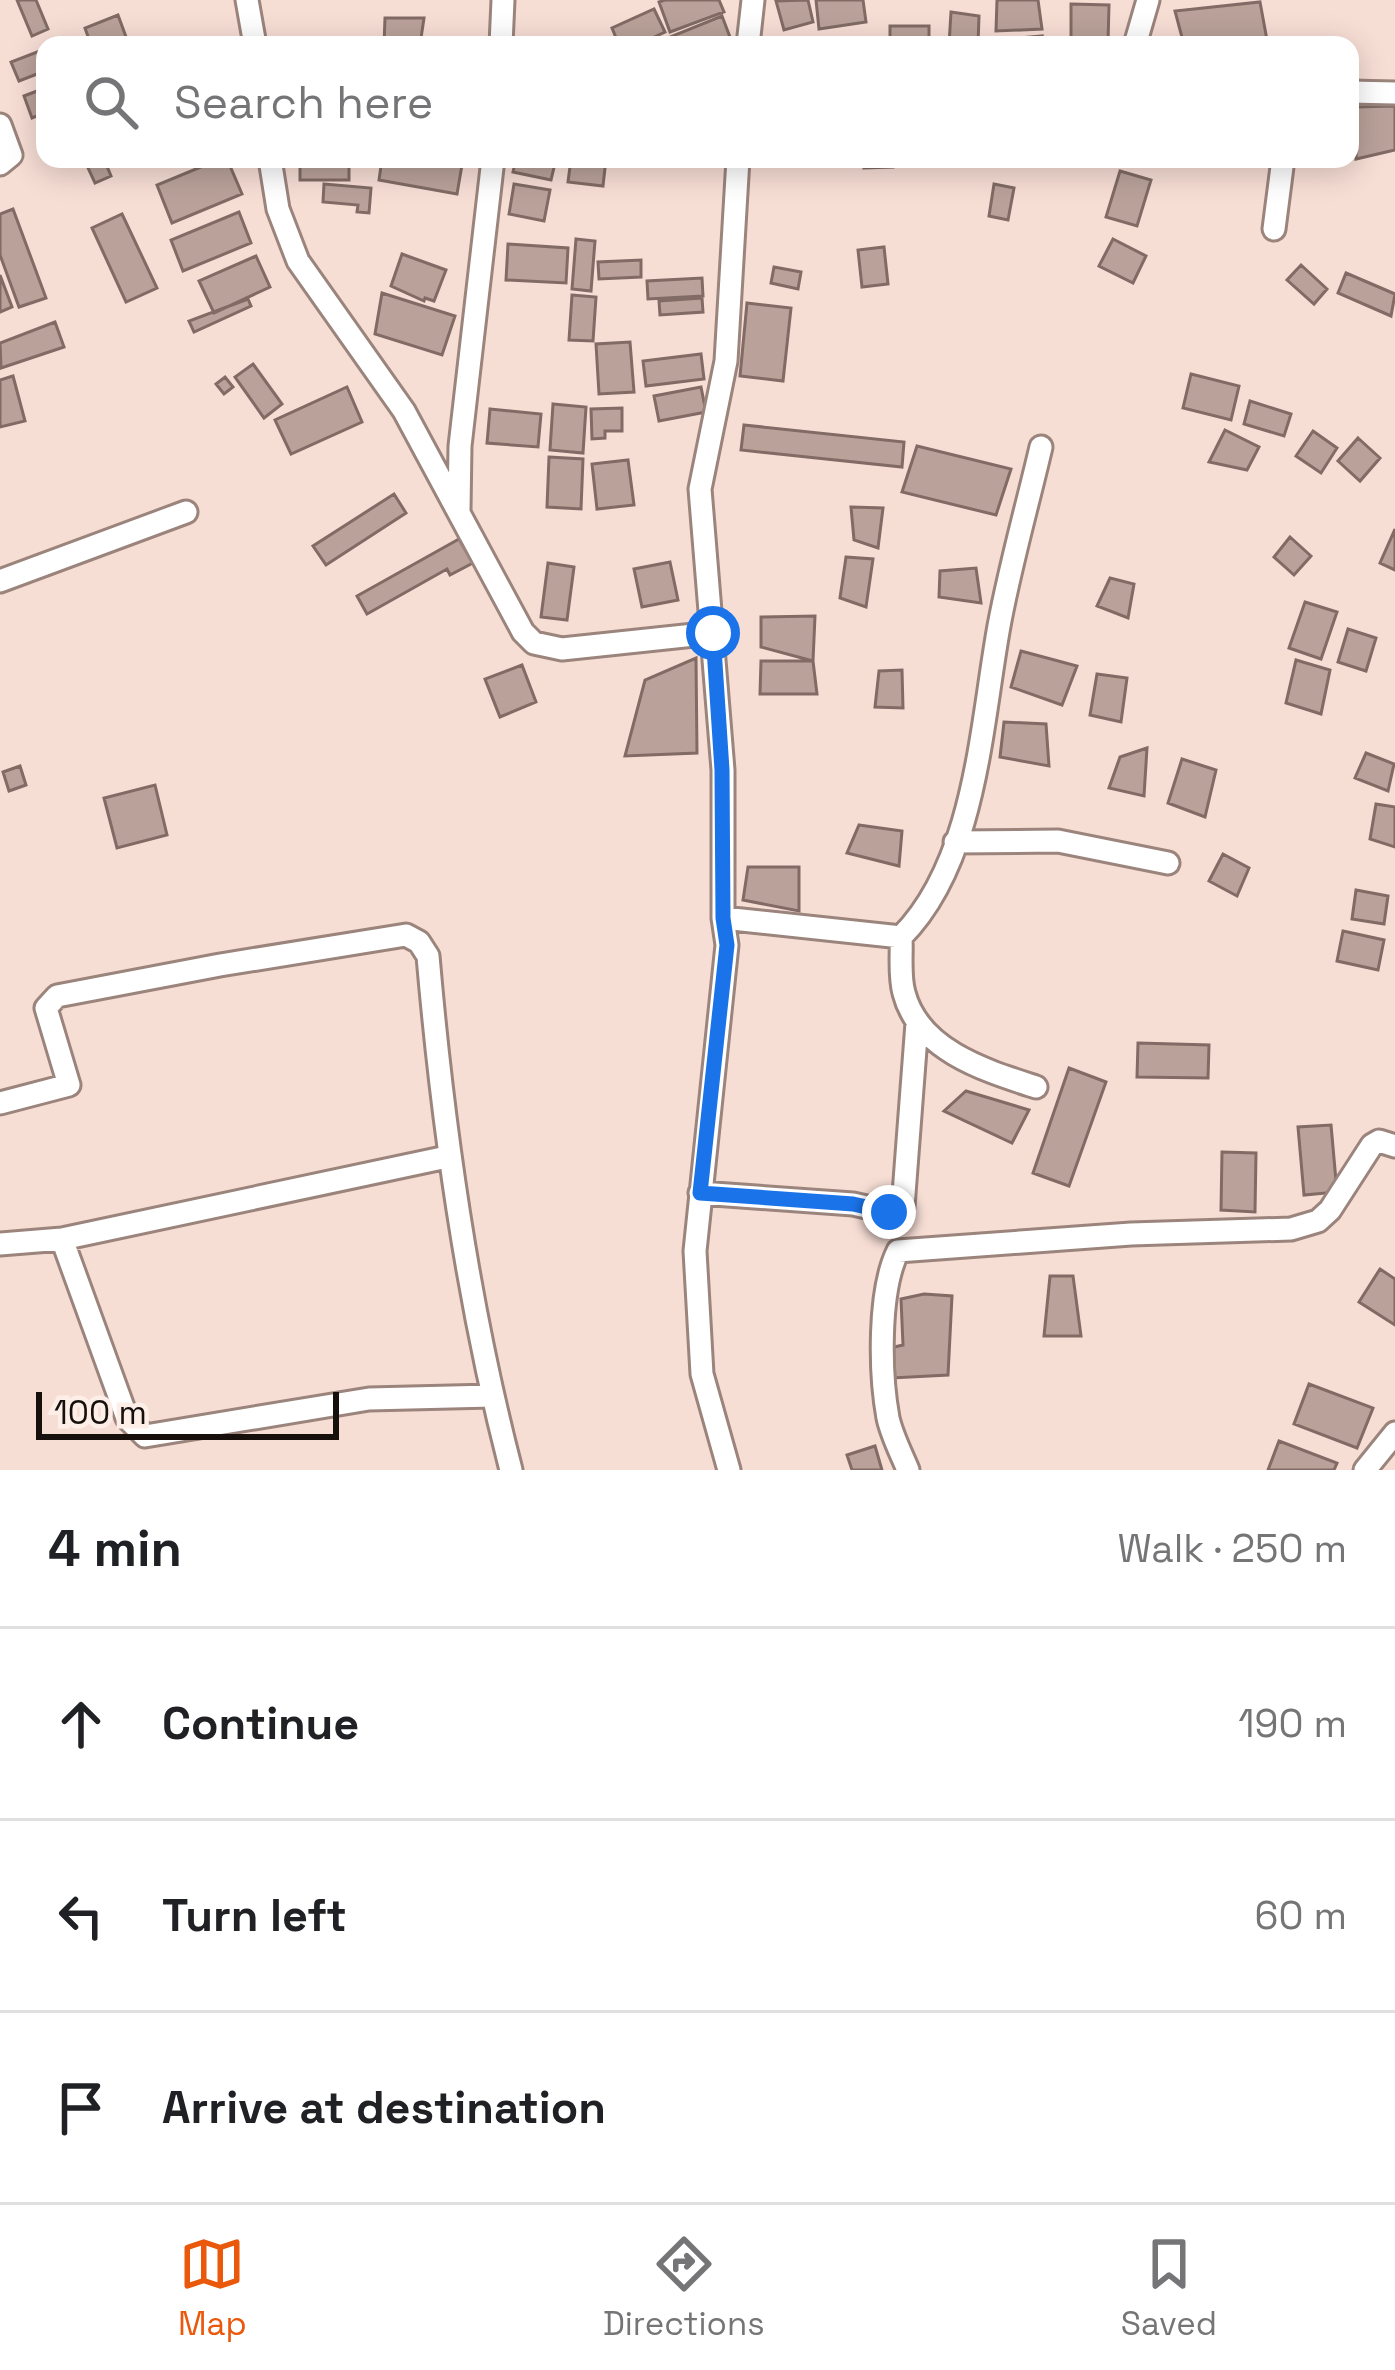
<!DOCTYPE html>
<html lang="en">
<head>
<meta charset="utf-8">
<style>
	body { margin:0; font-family:"Space Grotesk",sans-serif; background:#f6f6f6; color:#202124 }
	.scale { position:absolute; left:36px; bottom:30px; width:303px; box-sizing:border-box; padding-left:12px; border:6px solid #170f0c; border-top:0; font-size:33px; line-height:42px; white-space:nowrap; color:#170f0c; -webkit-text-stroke:9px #fdeee8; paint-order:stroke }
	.stop { position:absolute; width:36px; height:36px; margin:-27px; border:9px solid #1a73e8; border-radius:50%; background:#fff }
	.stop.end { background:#1a73e8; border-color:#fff; box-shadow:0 3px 12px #0008 }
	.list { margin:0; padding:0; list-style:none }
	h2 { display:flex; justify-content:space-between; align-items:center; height:156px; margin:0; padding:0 48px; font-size:51px }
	h2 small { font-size:39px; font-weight:400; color:#757577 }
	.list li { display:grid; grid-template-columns:78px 1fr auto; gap:36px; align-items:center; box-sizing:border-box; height:192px; padding:0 48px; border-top:3px solid #e0e0e0 }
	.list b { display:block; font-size:45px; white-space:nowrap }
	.list em { font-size:39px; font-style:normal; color:#757577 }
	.icon { flex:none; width:66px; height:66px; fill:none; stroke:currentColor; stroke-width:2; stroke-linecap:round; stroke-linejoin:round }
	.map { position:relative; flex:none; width:1395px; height:1470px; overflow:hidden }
	.search { position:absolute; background:#fff; box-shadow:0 6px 30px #0003; left:36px; right:36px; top:36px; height:132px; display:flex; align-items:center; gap:30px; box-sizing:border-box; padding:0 42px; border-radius:24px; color:#757577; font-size:45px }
	.sheet { height:732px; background:#fff }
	nav { display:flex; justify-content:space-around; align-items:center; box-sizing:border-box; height:168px; border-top:3px solid #e0e0e0; background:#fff; font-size:33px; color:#757577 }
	nav a { display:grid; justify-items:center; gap:6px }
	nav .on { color:#ea580c }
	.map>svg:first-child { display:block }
	.building { fill:#baa29a; stroke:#816b64; stroke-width:3 }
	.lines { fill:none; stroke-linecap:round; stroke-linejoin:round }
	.street-casing { stroke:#9a847c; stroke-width:27 }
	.street { stroke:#fff; stroke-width:21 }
	.route { stroke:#1a73e8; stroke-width:15 }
</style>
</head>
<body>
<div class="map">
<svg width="1395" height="1470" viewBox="0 0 1395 1470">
	<rect width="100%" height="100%" fill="#f7ded5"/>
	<path class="building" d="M 17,0 L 36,0 L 48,29 L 32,36 Z
		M 665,0 L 719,0 L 724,12 L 670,32 L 659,2 Z
		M 808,0 L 813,22 L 784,30 L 776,1 Z
		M 816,0 L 863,0 L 866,22 L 819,29 Z
		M 997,0 L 1038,0 L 1042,29 L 996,31 Z
		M 1260,2 L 1267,40 L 1238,45 L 1184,45 L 1175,11 Z
		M 1071,4 L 1109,5 L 1108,43 L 1071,42 Z
		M 654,9 L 665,32 L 637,45 L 619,45 L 612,28 Z
		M 951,12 L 979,16 L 978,45 L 949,45 Z
		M 118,15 L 129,45 L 91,45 L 85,28 Z
		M 722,16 L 733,45 L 673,45 L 670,37 Z
		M 385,18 L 424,18 L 420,45 L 384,45 Z
		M 890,26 L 929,26 L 929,45 L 890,45 Z
		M 1042,36 L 1040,45 L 997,45 L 997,40 Z
		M 45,49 L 45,71 L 19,81 L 11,62 Z
		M 45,88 L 44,113 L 32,118 L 24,96 Z
		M 1395,106 L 1395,150 L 1356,159 L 1357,107 Z
		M 84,159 L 104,159 L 111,176 L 95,183 Z
		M 220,159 L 227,159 L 242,194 L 172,223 L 157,185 Z
		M 300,159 L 349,159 L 349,180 L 300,180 Z
		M 382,159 L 463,159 L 457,194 L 379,180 Z
		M 516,159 L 556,159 L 551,180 L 513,172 Z
		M 571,159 L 606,159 L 603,186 L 568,182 Z
		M 864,159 L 892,159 L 893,167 L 864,168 Z
		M 1120,171 L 1151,180 L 1137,226 L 1106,217 Z
		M 324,184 L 371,188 L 369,213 L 357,212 L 358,205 L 323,202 Z
		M 514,184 L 550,190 L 544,221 L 509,214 Z
		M 994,184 L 1014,188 L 1008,220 L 989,216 Z
		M 13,209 L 46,298 L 19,307 L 0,255 L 0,214 Z
		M 239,212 L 251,243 L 183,271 L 171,240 Z
		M 122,214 L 157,288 L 126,302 L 92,228 Z
		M 576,239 L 595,241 L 591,291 L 572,289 Z
		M 1113,239 L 1146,256 L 1133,283 L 1099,266 Z
		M 508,244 L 568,248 L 566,283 L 506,280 Z
		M 884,247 L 888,284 L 862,287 L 858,250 Z
		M 402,254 L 446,270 L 434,301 L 425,298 L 424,301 L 391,286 Z
		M 256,256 L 270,287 L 214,313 L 199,281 Z
		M 641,260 L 641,277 L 599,279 L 598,262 Z
		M 1301,265 L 1327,289 L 1314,304 L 1287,280 Z
		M 774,267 L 801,272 L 798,289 L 771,283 Z
		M 1346,273 L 1395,294 L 1391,316 L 1338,293 Z
		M 0,275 L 12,307 L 0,312 Z
		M 702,278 L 703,296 L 648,299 L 647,281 Z
		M 382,293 L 455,316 L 442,355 L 375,334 Z
		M 572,295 L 596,297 L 593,341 L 569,340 Z
		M 702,298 L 703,312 L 660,315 L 659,301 Z
		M 248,299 L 251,306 L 194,332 L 189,321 Z
		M 747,303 L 791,308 L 783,381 L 740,376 Z
		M 55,322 L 64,347 L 1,368 L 0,343 Z
		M 630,342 L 634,392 L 599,394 L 596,344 Z
		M 701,354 L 704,379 L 646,386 L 643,361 Z
		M 253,364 L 282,404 L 264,418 L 235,377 Z
		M 1191,374 L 1239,386 L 1231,420 L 1183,408 Z
		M 13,376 L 25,421 L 0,427 L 0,380 Z
		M 225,377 L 233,387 L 224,394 L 216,384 Z
		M 347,387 L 362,422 L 291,454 L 275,420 Z
		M 701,387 L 706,412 L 659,421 L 654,396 Z
		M 1250,401 L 1291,414 L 1284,436 L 1244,424 Z
		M 553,404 L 586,407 L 583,453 L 550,450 Z
		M 622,408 L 622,431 L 605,431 L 605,438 L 592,439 L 591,409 Z
		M 490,409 L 541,414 L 538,447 L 487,443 Z
		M 744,425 L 904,442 L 902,467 L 741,450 Z
		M 1225,430 L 1259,447 L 1247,470 L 1209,462 Z
		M 1313,431 L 1337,448 L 1321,473 L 1296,456 Z
		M 1358,438 L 1380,458 L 1360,481 L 1338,461 Z
		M 917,446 L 1011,469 L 996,515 L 902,492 Z
		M 549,457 L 583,459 L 581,509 L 547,507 Z
		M 628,460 L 634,505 L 597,509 L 592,464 Z
		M 394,494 L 406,513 L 326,565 L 313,546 Z
		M 851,507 L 883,508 L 878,548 L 854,540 Z
		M 1395,529 L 1395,570 L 1380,563 Z
		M 1290,537 L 1311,556 L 1294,575 L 1274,557 Z
		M 459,539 L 473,563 L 450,575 L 447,569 L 367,614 L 357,596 Z
		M 846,557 L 873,559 L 866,607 L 840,598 Z
		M 670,562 L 678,600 L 642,607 L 634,569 Z
		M 548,563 L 574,567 L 567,620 L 541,617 Z
		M 976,568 L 981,603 L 939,597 L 940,571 Z
		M 1110,578 L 1134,584 L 1128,618 L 1097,606 Z
		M 1305,602 L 1337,612 L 1321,659 L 1289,648 Z
		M 815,616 L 813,661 L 761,647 L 761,617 Z
		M 1348,629 L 1376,638 L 1366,671 L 1338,662 Z
		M 1021,651 L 1077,666 L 1062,705 L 1011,687 Z
		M 696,658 L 697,753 L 625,756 L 645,680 Z
		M 1296,660 L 1330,670 L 1321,714 L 1286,703 Z
		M 761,661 L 813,661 L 817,694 L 760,694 Z
		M 522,665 L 536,702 L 500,717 L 485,679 Z
		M 902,670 L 903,708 L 875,707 L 879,671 Z
		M 1097,674 L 1127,678 L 1121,722 L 1090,715 Z
		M 1004,722 L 1046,724 L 1049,766 L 1000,757 Z
		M 1147,748 L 1144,796 L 1109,788 L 1120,757 Z
		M 1366,753 L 1394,764 L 1388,791 L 1355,778 Z
		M 1182,759 L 1216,770 L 1205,817 L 1168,803 Z
		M 20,766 L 26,785 L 9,791 L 3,772 Z
		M 155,785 L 167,835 L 117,848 L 104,798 Z
		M 1376,804 L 1395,807 L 1395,847 L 1370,839 Z
		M 859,825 L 902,831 L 899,866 L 847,853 Z
		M 1223,854 L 1249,868 L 1237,896 L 1209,881 Z
		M 748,867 L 799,867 L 799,911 L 743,900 Z
		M 1356,890 L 1388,896 L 1384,924 L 1352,919 Z
		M 1343,931 L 1384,940 L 1378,970 L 1337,961 Z
		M 1138,1043 L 1209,1045 L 1208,1078 L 1137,1077 Z
		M 1069,1068 L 1106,1082 L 1069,1186 L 1033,1173 Z
		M 966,1091 L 1029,1110 L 1012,1143 L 944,1111 Z
		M 1331,1125 L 1337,1192 L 1304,1195 L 1298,1127 Z
		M 1222,1152 L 1256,1153 L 1255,1212 L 1221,1210 Z
		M 1380,1269 L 1395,1279 L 1395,1325 L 1359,1302 Z
		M 1050,1276 L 1073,1276 L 1081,1336 L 1044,1336 Z
		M 924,1294 L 952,1296 L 948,1375 L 892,1378 L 890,1348 L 903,1345 L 901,1299 Z
		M 1309,1384 L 1373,1408 L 1357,1448 L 1294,1424 Z
		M 1279,1441 L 1337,1463 L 1334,1470 L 1268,1470 Z
		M 875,1446 L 882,1470 L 852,1470 L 847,1455 Z"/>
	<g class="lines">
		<g class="street-casing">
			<path id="street" d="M 247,0 L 255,45
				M 501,45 L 503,0
				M 748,45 L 753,0
				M 1135,45 L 1148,0
				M 1350,92 L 1395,93
				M 0,125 L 11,155 L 0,164
				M 270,159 L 278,209 L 298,261 L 404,411 L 523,632 L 534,643 L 562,649 L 713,633
				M 1274,229 L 1283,159
				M 459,510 L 460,446 L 493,159
				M 0,581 L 186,512
				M 955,842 L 1058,841 L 1168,863
				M 723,918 L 901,937 C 976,862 981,725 999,626 C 1010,566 1027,507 1041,447
				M 901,937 C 902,954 899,976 904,993 C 919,1051 987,1071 1036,1087
				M 0,1103 L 69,1085 L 46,1008 L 57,996 L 220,965 L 406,935 L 419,942 L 428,956 C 443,1130 467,1301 511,1470
				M 700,1193 L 853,1204 L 889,1212 L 903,1207 L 917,1023
				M 62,1239 L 127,1418 L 145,1436 L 369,1399 L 492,1396
				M 0,1244 L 62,1239 L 447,1157
				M 729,1470 L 702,1374 L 695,1251 L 727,945 L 723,918 L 723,770 L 700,489 L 726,361 L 738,159
				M 908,1470 C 901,1453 892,1436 888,1418 C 880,1374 878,1291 898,1251 L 1131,1234 L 1291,1229 L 1318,1221 L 1330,1210 L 1372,1145 L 1379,1141 L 1395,1146
				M 1365,1470 L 1395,1433"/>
		</g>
		<use href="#street" class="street"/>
	</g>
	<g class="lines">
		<path class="route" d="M 713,633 L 722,770 L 723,918 L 727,945 L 700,1193 L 853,1204 L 889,1212"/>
	</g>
</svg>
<div class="scale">100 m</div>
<div class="stop" style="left:713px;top:633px"></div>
<div class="stop end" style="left:889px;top:1212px"></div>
<div class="search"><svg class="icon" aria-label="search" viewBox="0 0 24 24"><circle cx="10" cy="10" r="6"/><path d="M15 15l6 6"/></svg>Search here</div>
</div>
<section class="sheet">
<h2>4 min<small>Walk · 250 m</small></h2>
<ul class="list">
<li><svg class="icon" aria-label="ahead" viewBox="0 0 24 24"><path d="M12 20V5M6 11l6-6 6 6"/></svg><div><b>Continue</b></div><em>190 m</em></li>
<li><svg class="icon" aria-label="left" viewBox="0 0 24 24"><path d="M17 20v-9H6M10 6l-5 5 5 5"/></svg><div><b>Turn left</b></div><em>60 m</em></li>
<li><svg class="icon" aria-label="arrive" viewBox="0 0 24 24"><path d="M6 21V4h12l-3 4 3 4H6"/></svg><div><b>Arrive at destination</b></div></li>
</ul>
</section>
<nav>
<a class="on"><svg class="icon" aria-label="map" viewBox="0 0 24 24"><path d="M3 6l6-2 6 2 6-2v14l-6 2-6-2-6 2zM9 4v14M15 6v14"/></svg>Map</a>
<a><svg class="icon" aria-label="directions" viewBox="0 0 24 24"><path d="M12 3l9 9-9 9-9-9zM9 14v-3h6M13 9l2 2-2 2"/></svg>Directions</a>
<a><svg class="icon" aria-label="saved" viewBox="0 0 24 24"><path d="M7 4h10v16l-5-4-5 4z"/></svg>Saved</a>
</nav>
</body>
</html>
